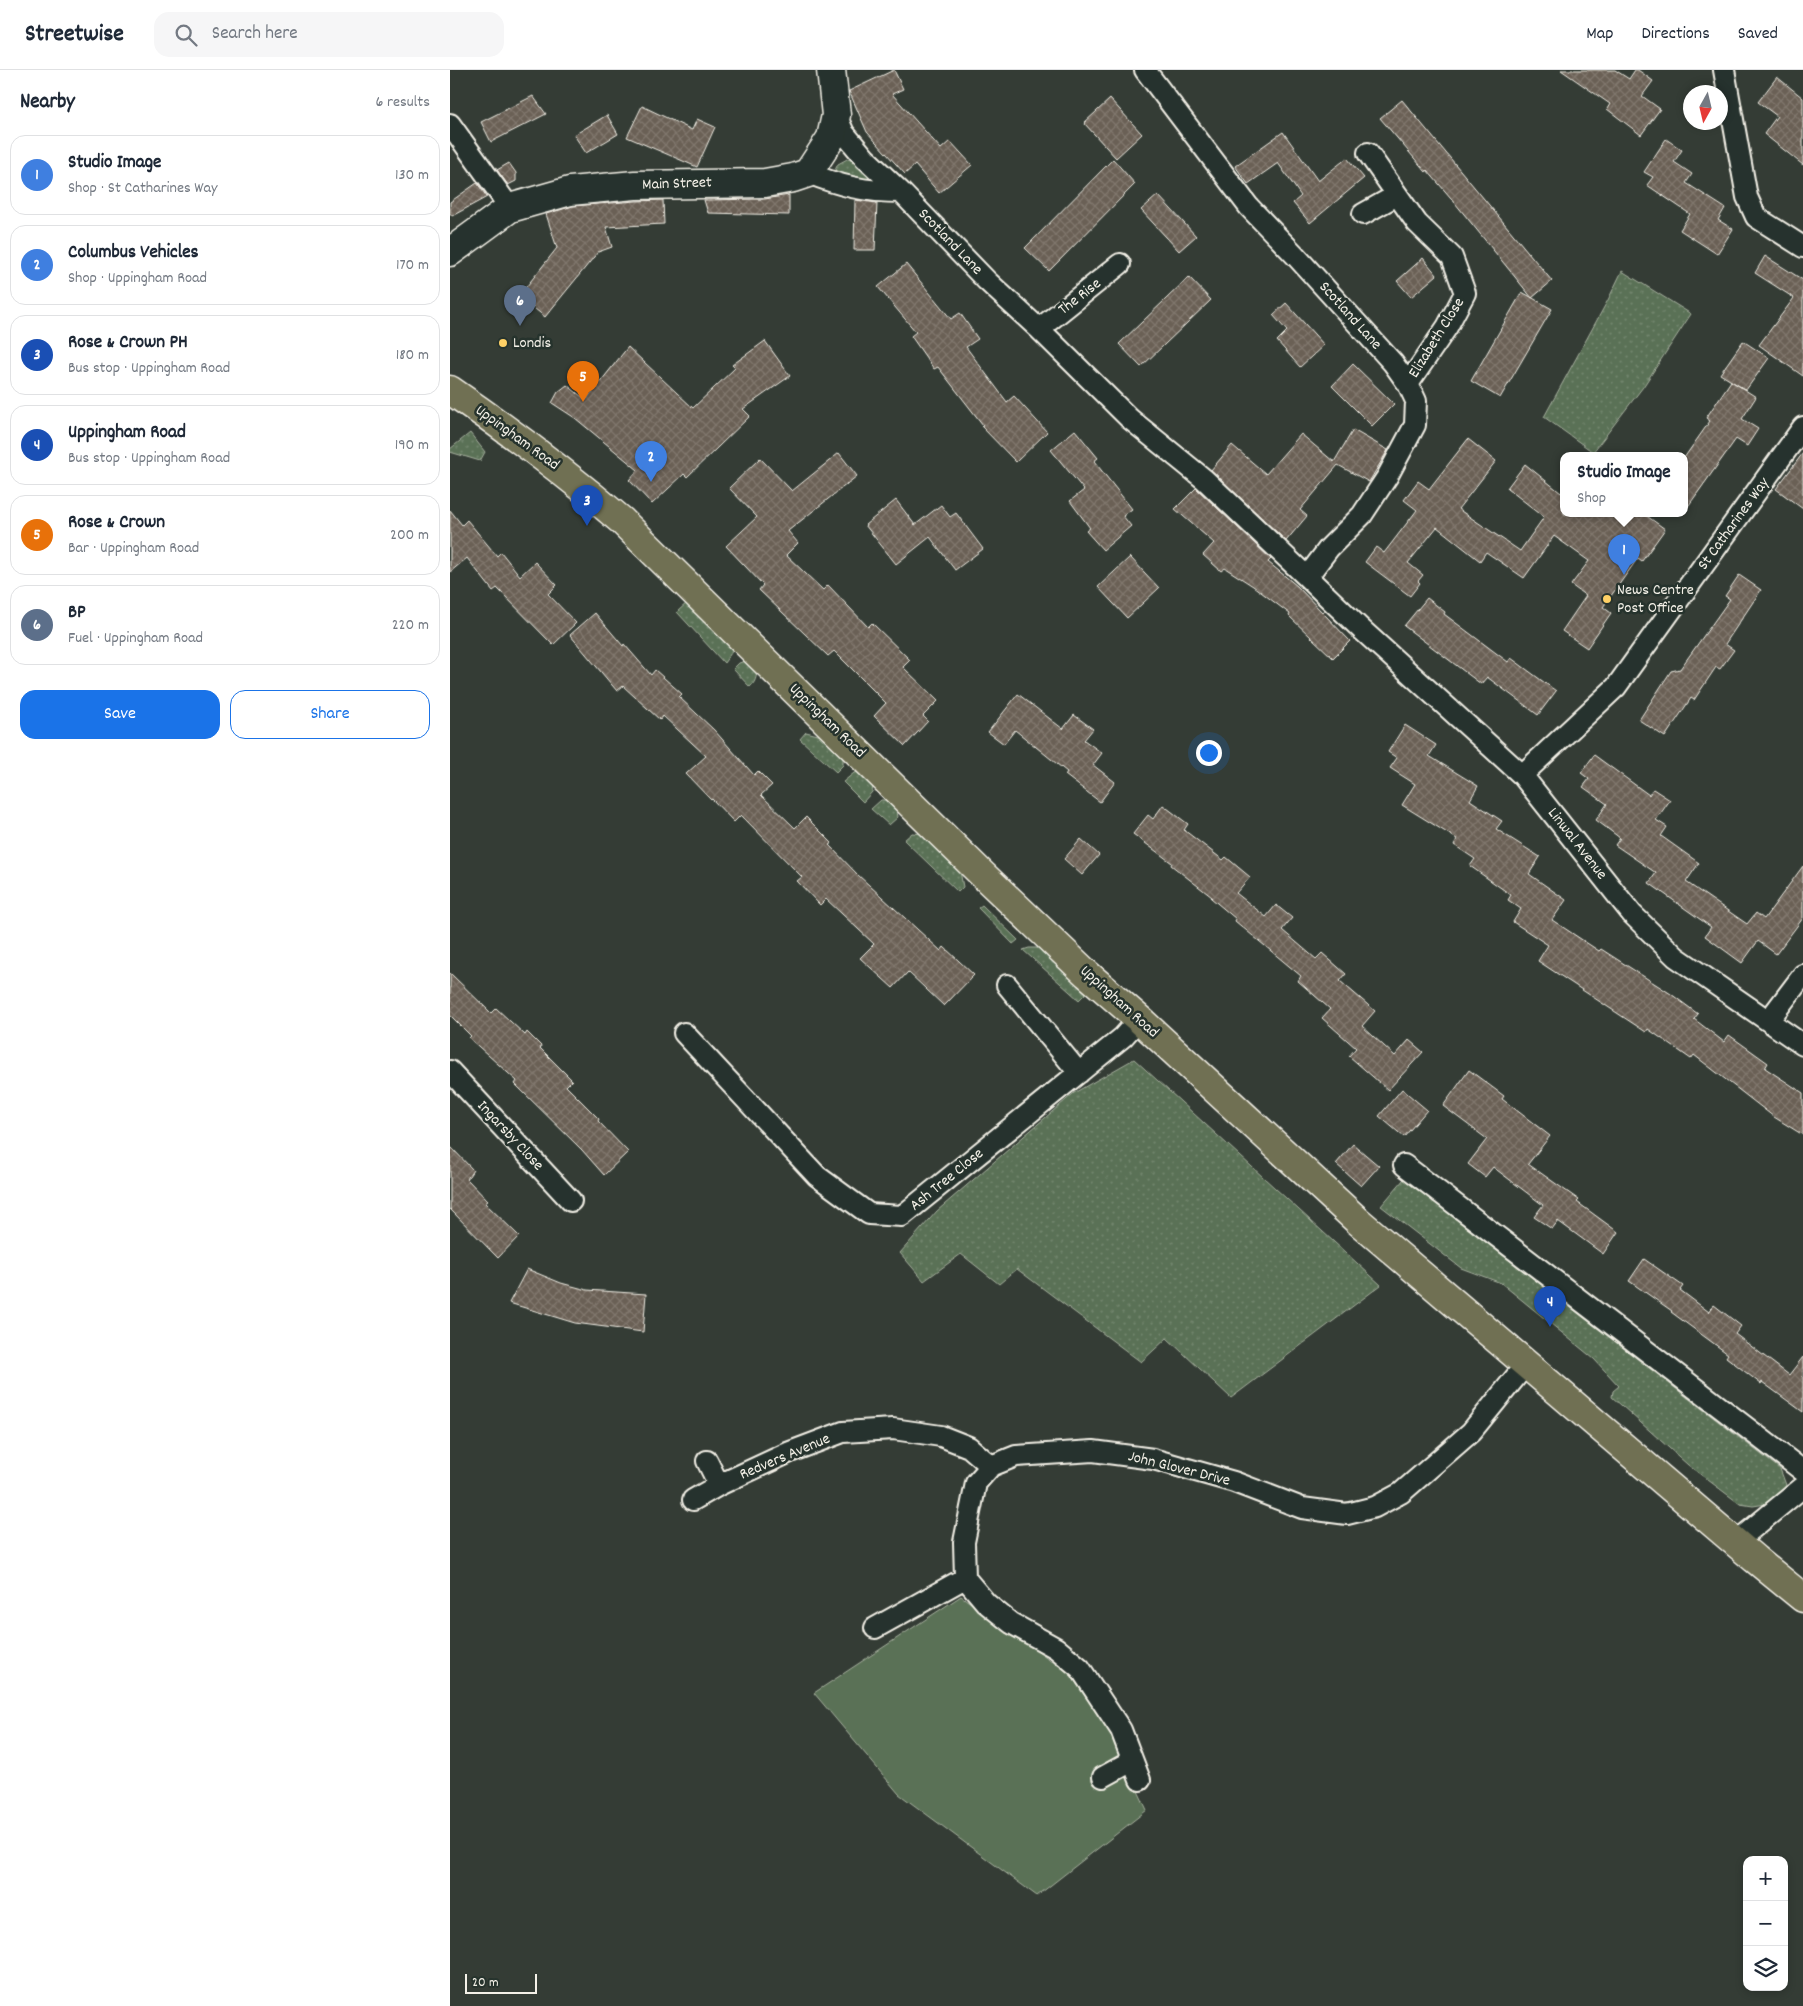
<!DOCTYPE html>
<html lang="en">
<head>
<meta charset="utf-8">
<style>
	body { margin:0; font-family:Dekko,sans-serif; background:#f6f6f7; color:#1f2937 }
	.controls { position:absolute; right:15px; bottom:15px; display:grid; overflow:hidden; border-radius:10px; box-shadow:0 2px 8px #0003 }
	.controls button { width:45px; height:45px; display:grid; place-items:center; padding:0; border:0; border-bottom:1px solid #e0e1e3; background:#fff; color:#1f2937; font:25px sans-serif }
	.compass { position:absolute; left:1233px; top:15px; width:45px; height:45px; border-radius:50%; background:#fff; box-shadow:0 2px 8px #0003; rotate:188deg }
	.scale { position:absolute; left:15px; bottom:12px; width:72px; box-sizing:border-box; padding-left:5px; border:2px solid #f4f1e8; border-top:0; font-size:14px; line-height:18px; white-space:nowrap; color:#f4f1e8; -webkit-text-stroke:4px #26332d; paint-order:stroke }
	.you { position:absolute; left:758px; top:682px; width:18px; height:18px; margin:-12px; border:4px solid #fff; border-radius:50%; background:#1a73e8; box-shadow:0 0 0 8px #1a73e833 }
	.badge { display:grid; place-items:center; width:32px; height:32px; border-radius:50%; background:#1a73e8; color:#fff; font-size:16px; font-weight:700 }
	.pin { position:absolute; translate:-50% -41px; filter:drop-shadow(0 1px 2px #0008) }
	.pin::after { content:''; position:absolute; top:26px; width:18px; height:15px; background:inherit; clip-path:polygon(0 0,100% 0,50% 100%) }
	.popup { position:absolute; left:1110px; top:382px; width:128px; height:65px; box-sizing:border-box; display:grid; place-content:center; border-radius:10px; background:#fff; filter:drop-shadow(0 1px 4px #0005); font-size:16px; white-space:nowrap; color:#747a83 }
	.popup b { font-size:19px; color:#1f2937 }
	.popup::after { content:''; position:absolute; left:50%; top:100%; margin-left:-10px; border:10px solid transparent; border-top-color:#fff }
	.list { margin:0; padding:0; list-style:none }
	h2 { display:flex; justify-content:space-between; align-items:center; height:65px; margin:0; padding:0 20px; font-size:21px }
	h2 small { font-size:16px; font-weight:400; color:#747a83 }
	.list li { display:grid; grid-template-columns:32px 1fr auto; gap:15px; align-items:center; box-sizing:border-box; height:80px; margin:0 10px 10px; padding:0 10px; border:1px solid #e0e1e3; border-radius:15px }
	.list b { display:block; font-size:19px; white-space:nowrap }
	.list p { margin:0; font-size:16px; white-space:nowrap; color:#747a83 }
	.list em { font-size:16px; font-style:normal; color:#747a83 }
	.actions { display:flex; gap:10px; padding:15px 20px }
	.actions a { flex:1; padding:11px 0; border:1px solid #1a73e8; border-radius:15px; text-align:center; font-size:18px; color:#1a73e8 }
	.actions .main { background:#1a73e8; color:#fff }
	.icon { flex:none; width:28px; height:28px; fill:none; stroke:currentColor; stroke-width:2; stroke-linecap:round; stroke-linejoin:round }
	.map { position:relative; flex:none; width:1353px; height:1936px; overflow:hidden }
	header { display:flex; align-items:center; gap:30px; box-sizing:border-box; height:70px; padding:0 25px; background:#fff; border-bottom:1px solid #e0e1e3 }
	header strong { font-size:24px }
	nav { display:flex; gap:28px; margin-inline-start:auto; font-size:18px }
	.search { width:350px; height:45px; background:#f6f6f7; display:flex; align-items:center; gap:12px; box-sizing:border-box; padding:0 18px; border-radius:15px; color:#747a83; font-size:19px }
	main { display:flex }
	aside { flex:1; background:#fff }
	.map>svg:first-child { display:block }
	.grass { fill:url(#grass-dots); stroke:#a7b19f }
	.park { fill:#5a7156; stroke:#a7b19f }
	.building { fill:url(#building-cross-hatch); stroke:#f4f1e8 }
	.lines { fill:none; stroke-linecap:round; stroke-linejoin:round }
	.street-casing { stroke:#f4f1e8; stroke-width:24 }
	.secondary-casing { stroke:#f4f1e8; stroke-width:31 }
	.highway-casing { stroke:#f4f1e8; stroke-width:31 }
	.street { stroke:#26332d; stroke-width:20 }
	.secondary { stroke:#26332d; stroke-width:28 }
	.highway { stroke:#706f52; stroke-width:28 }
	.poi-dot { fill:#ffd166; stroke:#26332d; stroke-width:2 }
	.labels { text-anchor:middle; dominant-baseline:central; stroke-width:5; stroke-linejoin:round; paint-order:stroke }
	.street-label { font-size:16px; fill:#f4f1e8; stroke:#26332d }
	.poi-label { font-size:16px; fill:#f4f1e8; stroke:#26332d; text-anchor:start }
</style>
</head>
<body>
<header>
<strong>Streetwise</strong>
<div class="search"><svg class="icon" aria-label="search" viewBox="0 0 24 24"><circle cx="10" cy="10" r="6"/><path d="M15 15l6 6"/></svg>Search here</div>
<nav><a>Map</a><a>Directions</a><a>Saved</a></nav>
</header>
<main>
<aside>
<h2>Nearby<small>6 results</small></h2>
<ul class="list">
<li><span class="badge" style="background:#3f7fe0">1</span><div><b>Studio Image</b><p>Shop · St Catharines Way</p></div><em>130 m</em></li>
<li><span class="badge" style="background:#3f7fe0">2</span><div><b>Columbus Vehicles</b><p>Shop · Uppingham Road</p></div><em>170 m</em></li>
<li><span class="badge" style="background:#1a4fb4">3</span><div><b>Rose &amp; Crown PH</b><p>Bus stop · Uppingham Road</p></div><em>180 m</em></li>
<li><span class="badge" style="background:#1a4fb4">4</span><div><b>Uppingham Road</b><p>Bus stop · Uppingham Road</p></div><em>190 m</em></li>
<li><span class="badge" style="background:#e8710a">5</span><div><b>Rose &amp; Crown</b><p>Bar · Uppingham Road</p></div><em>200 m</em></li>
<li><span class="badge" style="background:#5c6f8a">6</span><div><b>BP</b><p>Fuel · Uppingham Road</p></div><em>220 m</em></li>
</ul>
<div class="actions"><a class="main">Save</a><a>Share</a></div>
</aside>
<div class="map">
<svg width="1353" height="1936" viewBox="0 0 1353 1936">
	<defs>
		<pattern id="grass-dots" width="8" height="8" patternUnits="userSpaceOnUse" patternTransform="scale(1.25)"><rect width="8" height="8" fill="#5a7156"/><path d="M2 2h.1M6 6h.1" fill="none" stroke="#72866e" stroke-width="1.8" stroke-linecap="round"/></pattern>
		<pattern id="building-cross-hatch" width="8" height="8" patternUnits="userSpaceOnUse" patternTransform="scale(1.25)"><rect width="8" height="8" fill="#6a6055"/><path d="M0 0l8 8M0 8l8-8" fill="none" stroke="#80776d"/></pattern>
	</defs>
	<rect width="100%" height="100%" fill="#343c35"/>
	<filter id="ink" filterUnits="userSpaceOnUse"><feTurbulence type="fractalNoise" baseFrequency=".02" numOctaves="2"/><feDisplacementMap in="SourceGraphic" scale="10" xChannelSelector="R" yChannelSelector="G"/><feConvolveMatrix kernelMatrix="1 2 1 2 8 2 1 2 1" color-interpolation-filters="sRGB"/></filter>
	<g filter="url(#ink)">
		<path class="grass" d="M 399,88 L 412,93 L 421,106 L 414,112 L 391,106 L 385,100 L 388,94 Z
			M 1172,201 L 1241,244 L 1193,317 L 1143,382 L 1094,347 L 1158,230 Z
			M 20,363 L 35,382 L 30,391 L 0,382 L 0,379 Z
			M 239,531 L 284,573 L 281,583 L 274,593 L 227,542 Z
			M 298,590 L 306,595 C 307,604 307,611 300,617 L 283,599 L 289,593 Z
			M 356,662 L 376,667 L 393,686 L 393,695 L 386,702 L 350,669 Z
			M 410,702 L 423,715 L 422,722 L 413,732 L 393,712 L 404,703 Z
			M 431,730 L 439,730 L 446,737 L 448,747 L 439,755 L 421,739 Z
			M 462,763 L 474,764 L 510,801 L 513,817 L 508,822 L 454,770 Z
			M 532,835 L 568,870 L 563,874 L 528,838 Z
			M 579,878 L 592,878 L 638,921 L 629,930 L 573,880 Z
			M 684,989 L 931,1215 L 781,1328 L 717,1268 L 691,1292 L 567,1199 L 549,1214 L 511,1184 L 474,1211 L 450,1183 L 487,1141 L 624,1023 Z
			M 954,1109 L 1330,1399 L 1336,1415 L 1326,1429 L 1316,1434 L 1303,1436 L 1290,1434 L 1238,1395 L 1162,1327 L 1163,1321 L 1169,1316 L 1144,1289 L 1051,1213 L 1011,1198 L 931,1136 Z"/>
		<path class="park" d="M 511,1526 L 620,1604 L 662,1666 L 697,1740 L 587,1826 L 449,1724 L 364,1623 Z"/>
		<path class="building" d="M 444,0 L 453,19 L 442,24 L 491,79 L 500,71 L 522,95 L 489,123 L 465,95 L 455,104 L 417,62 L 399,21 Z
			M 1111,0 L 1165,0 L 1179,9 L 1185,0 L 1188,0 L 1203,11 L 1192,26 L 1210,39 L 1191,65 L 1157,39 L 1160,34 Z
			M 1327,7 L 1353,28 L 1353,95 L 1314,64 L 1327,46 L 1308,32 Z
			M 83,26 L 96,44 L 41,72 L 31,52 Z
			M 660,29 L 692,64 L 666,88 L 634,53 Z
			M 952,30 L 1102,211 L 1082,228 L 1001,128 L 977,100 L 976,102 L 930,48 Z
			M 192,36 L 242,60 L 247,49 L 265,57 L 247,97 L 177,67 Z
			M 157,45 L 168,64 L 136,83 L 124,65 Z
			M 833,62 L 868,111 L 897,88 L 914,108 L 860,153 L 843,133 L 851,126 L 828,93 L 798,114 L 785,96 Z
			M 1216,69 L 1232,80 L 1224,92 L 1242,104 L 1236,113 L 1275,138 L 1268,150 L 1283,159 L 1267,184 L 1230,160 L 1240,144 L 1197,115 L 1203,107 L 1194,102 Z
			M 663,89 L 685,114 L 599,201 L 575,178 Z
			M 59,93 L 66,103 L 66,111 L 58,115 L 47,100 Z
			M 27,113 L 37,127 L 2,146 L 0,143 L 0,132 Z
			M 339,125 L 339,145 L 258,143 L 254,130 L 315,129 Z
			M 708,125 L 746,166 L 729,181 L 691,140 Z
			M 213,130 L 214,154 L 156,157 L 162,177 L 148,182 L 95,247 L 69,226 L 107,178 L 96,144 L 123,136 L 186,131 Z
			M 405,130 L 427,133 L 425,180 L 404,180 Z
			M 1315,186 L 1353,210 L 1353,306 L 1309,275 L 1344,228 L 1305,203 Z
			M 973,188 L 987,205 L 961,227 L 947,211 Z
			M 456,194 L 501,249 L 510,243 L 528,269 L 516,277 L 557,332 L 564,326 L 597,362 L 566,392 L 531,356 L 533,355 L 488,297 L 484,299 L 461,266 L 466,262 L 428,217 Z
			M 739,207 L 761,230 L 691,297 L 669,274 Z
			M 1072,222 L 1102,239 L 1050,328 L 1021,311 Z
			M 836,233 L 874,275 L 850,297 L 827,271 L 837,261 L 823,245 Z
			M 315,271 L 340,306 L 293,339 L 300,346 L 237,407 L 234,404 L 202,434 L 179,410 L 188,400 L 125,348 L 102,333 L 108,322 L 117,315 L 136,330 L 178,277 L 243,338 L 285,298 L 282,295 Z
			M 1293,271 L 1319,288 L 1296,320 L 1270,304 Z
			M 903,294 L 944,334 L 922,356 L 882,316 Z
			M 1281,311 L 1306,327 L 1292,349 L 1308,359 L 1297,376 L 1286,369 L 1234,442 L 1234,388 L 1260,351 L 1256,348 Z
			M 625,360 L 648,388 L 644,391 L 682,439 L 673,446 L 681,456 L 653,480 L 636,461 L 640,458 L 620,431 L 634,420 L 601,380 Z
			M 903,360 L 938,380 L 919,412 L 888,395 L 850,440 L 857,446 L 836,471 L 761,400 L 782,375 L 816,404 L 851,364 L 884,392 Z
			M 1018,369 L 1046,391 L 1008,439 L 1070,481 L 1094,447 L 1057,418 L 1075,394 L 1111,423 L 1114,419 L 1114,444 L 1194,444 L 1215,459 L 1192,491 L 1188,488 L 1153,537 L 1161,543 L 1137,578 L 1112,561 L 1136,526 L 1121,515 L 1139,491 L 1104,466 L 1074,508 L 1036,482 L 1030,491 L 987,457 L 958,493 L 973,505 L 968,511 L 970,513 L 960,526 L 915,492 L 926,477 L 934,483 L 967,440 L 954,430 L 968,411 L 979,419 Z
			M 389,383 L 407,406 L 338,461 L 348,473 L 336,485 L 373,520 L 378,515 L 418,557 L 422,553 L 460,590 L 453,597 L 488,631 L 473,646 L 478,651 L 455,676 L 424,646 L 436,633 L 384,581 L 378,586 L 309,520 L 313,515 L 276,476 L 307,447 L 279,418 L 310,388 L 342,421 Z
			M 1353,383 L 1353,439 L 1326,419 Z
			M 746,418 L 821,489 L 818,492 L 847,516 L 900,571 L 883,588 L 839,546 L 840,544 L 803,516 L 775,498 L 771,501 L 753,485 L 764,473 L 725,439 Z
			M 446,430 L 465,455 L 491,435 L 500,447 L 506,443 L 533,479 L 505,500 L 480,467 L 446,494 L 415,455 Z
			M 0,440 L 12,455 L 17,450 L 47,486 L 51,482 L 70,506 L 85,492 L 107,515 L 98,524 L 126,553 L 103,575 L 47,518 L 43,521 L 17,488 L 0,502 Z
			M 680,487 L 709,518 L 677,548 L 648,517 Z
			M 1289,505 L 1311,520 L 1275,574 L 1284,580 L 1270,599 L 1266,597 L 1244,630 L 1241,628 L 1215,667 L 1189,650 L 1221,601 L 1230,599 L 1280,529 L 1275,526 Z
			M 977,528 L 995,542 L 994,544 L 1058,592 L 1061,588 L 1106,621 L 1088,645 L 1037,607 L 1031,614 L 954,556 Z
			M 145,543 L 173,576 L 174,574 L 201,605 L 205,600 L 232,624 L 229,627 L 264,660 L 304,705 L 308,701 L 322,715 L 311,725 L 345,758 L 356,747 L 382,773 L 379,775 L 408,805 L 491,881 L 494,877 L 524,905 L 494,936 L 458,902 L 443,918 L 410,888 L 424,874 L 376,829 L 370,835 L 347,811 L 352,807 L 291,745 L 284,752 L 262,729 L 261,730 L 236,704 L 256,686 L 213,646 L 210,650 L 173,616 L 167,621 L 120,565 Z
			M 568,624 L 613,659 L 624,645 L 643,659 L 634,670 L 652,683 L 643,695 L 665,712 L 650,732 L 615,705 L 617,702 L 565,660 L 554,674 L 538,662 Z
			M 955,655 L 986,675 L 979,686 L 1028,716 L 1020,730 L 1052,751 L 1046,759 L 1090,787 L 1079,804 L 1116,830 L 1102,850 L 1149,881 L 1151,879 L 1221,924 L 1248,944 L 1244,949 L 1274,972 L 1279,965 L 1318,993 L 1315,998 L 1353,1023 L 1353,1065 L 1324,1047 L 1244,985 L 1241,989 L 1198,959 L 1196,962 L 1088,891 L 1098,875 L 1063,852 L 1071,839 L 1058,830 L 1061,825 L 1020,796 L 1025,789 L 1004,775 L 1007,769 L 952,735 L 965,714 L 940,698 L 947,688 L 938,682 Z
			M 1144,685 L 1199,725 L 1203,719 L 1220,730 L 1206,750 L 1217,757 L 1211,766 L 1249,793 L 1236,812 L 1297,854 L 1306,843 L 1314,849 L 1353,796 L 1353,848 L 1326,884 L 1308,871 L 1292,893 L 1255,866 L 1261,857 L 1199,813 L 1206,803 L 1165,775 L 1170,768 L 1146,750 L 1157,734 L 1133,717 L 1139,709 L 1131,703 Z
			M 713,735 L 738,754 L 734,760 L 773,790 L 776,787 L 800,807 L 786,823 L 816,847 L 826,835 L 842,848 L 832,860 L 866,889 L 872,883 L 896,904 L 890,911 L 925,941 L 912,956 L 945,986 L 959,970 L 973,982 L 938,1020 L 899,986 L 906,978 L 872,948 L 880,939 L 848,911 L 851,906 L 785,851 L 786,849 L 761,828 L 762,827 L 721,795 L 722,793 L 683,764 L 698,745 L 703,749 Z
			M 631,769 L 649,785 L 632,805 L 614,789 Z
			M 0,903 L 41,943 L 46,938 L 75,965 L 77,962 L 91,976 L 90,978 L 122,1010 L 116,1016 L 149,1049 L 148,1051 L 178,1082 L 154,1105 L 132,1080 L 65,1014 L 67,1011 L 19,968 L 21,966 L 0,945 Z
			M 1019,1000 L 1054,1026 L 1052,1029 L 1100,1066 L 1078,1094 L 1129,1130 L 1127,1132 L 1168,1162 L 1153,1184 L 1108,1151 L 1102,1159 L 1084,1147 L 1093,1135 L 1043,1097 L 1035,1107 L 1018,1094 L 1037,1069 L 993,1036 Z
			M 952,1019 L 977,1040 L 954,1067 L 929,1046 Z
			M 903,1074 L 929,1096 L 911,1116 L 886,1094 Z
			M 0,1076 L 23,1100 L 17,1109 L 38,1131 L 35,1133 L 69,1166 L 48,1188 L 0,1139 Z
			M 1194,1189 L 1233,1216 L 1230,1220 L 1259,1242 L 1264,1235 L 1291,1256 L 1285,1264 L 1339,1305 L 1353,1287 L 1353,1342 L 1312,1312 L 1311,1314 L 1276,1287 L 1278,1284 L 1221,1242 L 1222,1241 L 1179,1211 Z
			M 77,1199 L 111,1213 L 137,1220 L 196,1224 L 193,1262 L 125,1253 L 59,1233 Z"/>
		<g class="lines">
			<g class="street-casing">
				<path id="street" d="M 1274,0 L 1297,127 L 1306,147 L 1353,177
					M 386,45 L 394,63 L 415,88 L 451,122 L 537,211 L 589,259 L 680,349 L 754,409 L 857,507 L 879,478 L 912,445 L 937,407 L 965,355 L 966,331 L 958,314 L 943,293 L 845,185 L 799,137 L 695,0
					M 0,54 L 60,138
					M 918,83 L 967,153 L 1002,187 L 1015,223 L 997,257 L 958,314
					M 358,103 C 390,116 416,122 451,122
					M 913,144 L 947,125
					M 589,259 L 670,194
					M 857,507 L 911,559 L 1072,705 L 1182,844 L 1226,887 L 1353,975
					M 1072,705 L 1166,617 L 1353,357
					M 557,915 L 629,1003
					M 1319,950 L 1353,905
					M 234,963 L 367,1106 L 419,1144 L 452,1146 L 673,967 L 689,949
					M 0,1001 L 121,1131
					M 954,1095 L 1353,1401
					M 257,1391 L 269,1415
					M 243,1430 L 269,1415 L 340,1382 L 393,1362 L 443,1359 L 491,1366 L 519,1377 L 541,1396
					M 1286,1472 L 1353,1417
					M 425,1558 L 515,1508
					M 653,1707 L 682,1691
					M 690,1710 L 671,1660 L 630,1598 L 606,1578 L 561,1553 L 536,1533 L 515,1508 L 514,1472 L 526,1413 L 541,1396 L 566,1386 L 643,1381 L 703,1389 L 784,1412 L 852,1438 L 897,1444 L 925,1437 L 951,1423 L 1021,1362 L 1077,1293"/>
			</g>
			<g class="secondary-casing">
				<path id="secondary" d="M 0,182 L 60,138 L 120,121 L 185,115 L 315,113 L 343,108 L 358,103 L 381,68 L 386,45 L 381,0"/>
			</g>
			<g class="highway-casing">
				<path id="highway" d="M 0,320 C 60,361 117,404 172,451 L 533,805 L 637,904 L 689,949 L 908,1151 L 1305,1489 L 1353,1528"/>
			</g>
			<use href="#street" class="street"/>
			<use href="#secondary" class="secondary"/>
			<use href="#highway" class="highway"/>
		</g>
	</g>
	<g class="poi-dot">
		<circle cx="53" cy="273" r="5"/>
		<circle cx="1157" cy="529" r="5"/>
	</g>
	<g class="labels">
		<g class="street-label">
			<text transform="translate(227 114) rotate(-2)">Main Street</text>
			<text transform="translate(500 172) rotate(46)">Scotland Lane</text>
			<text transform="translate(630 227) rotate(-38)">The Rise</text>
			<text transform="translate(900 246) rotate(48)">Scotland Lane</text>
			<text transform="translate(987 268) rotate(-58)">Elizabeth Close</text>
			<text transform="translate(67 368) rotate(36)">Uppingham Road</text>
			<text transform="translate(1284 454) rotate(-54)">St Catharines Way</text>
			<text transform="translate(377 651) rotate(44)">Uppingham Road</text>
			<text transform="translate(1127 774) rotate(52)">Linwal Avenue</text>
			<text transform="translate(669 932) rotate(42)">Uppingham Road</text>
			<text transform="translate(60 1066) rotate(47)">Ingarsby Close</text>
			<text transform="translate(497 1110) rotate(-39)">Ash Tree Close</text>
			<text transform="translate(335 1387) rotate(-23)">Redvers Avenue</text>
			<text transform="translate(729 1399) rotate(14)">John Glover Drive</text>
		</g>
		<g class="poi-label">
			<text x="63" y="273">Londis</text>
			<text x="1167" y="520">News Centre<tspan x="1167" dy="18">Post Office</tspan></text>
		</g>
	</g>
</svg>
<div class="controls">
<button>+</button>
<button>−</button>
<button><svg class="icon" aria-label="layers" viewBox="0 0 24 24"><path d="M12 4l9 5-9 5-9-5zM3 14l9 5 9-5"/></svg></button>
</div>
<svg class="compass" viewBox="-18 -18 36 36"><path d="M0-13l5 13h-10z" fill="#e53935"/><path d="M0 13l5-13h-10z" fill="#747a83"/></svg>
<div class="scale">20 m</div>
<div class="you"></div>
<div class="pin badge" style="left:1174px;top:505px;background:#3f7fe0">1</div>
<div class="popup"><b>Studio Image</b>Shop</div>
<div class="pin badge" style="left:201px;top:412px;background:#3f7fe0">2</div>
<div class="pin badge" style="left:137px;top:456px;background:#1a4fb4">3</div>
<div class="pin badge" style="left:1100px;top:1257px;background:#1a4fb4">4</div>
<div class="pin badge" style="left:133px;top:332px;background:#e8710a">5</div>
<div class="pin badge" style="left:70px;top:256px;background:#5c6f8a">6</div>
</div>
</main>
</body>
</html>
